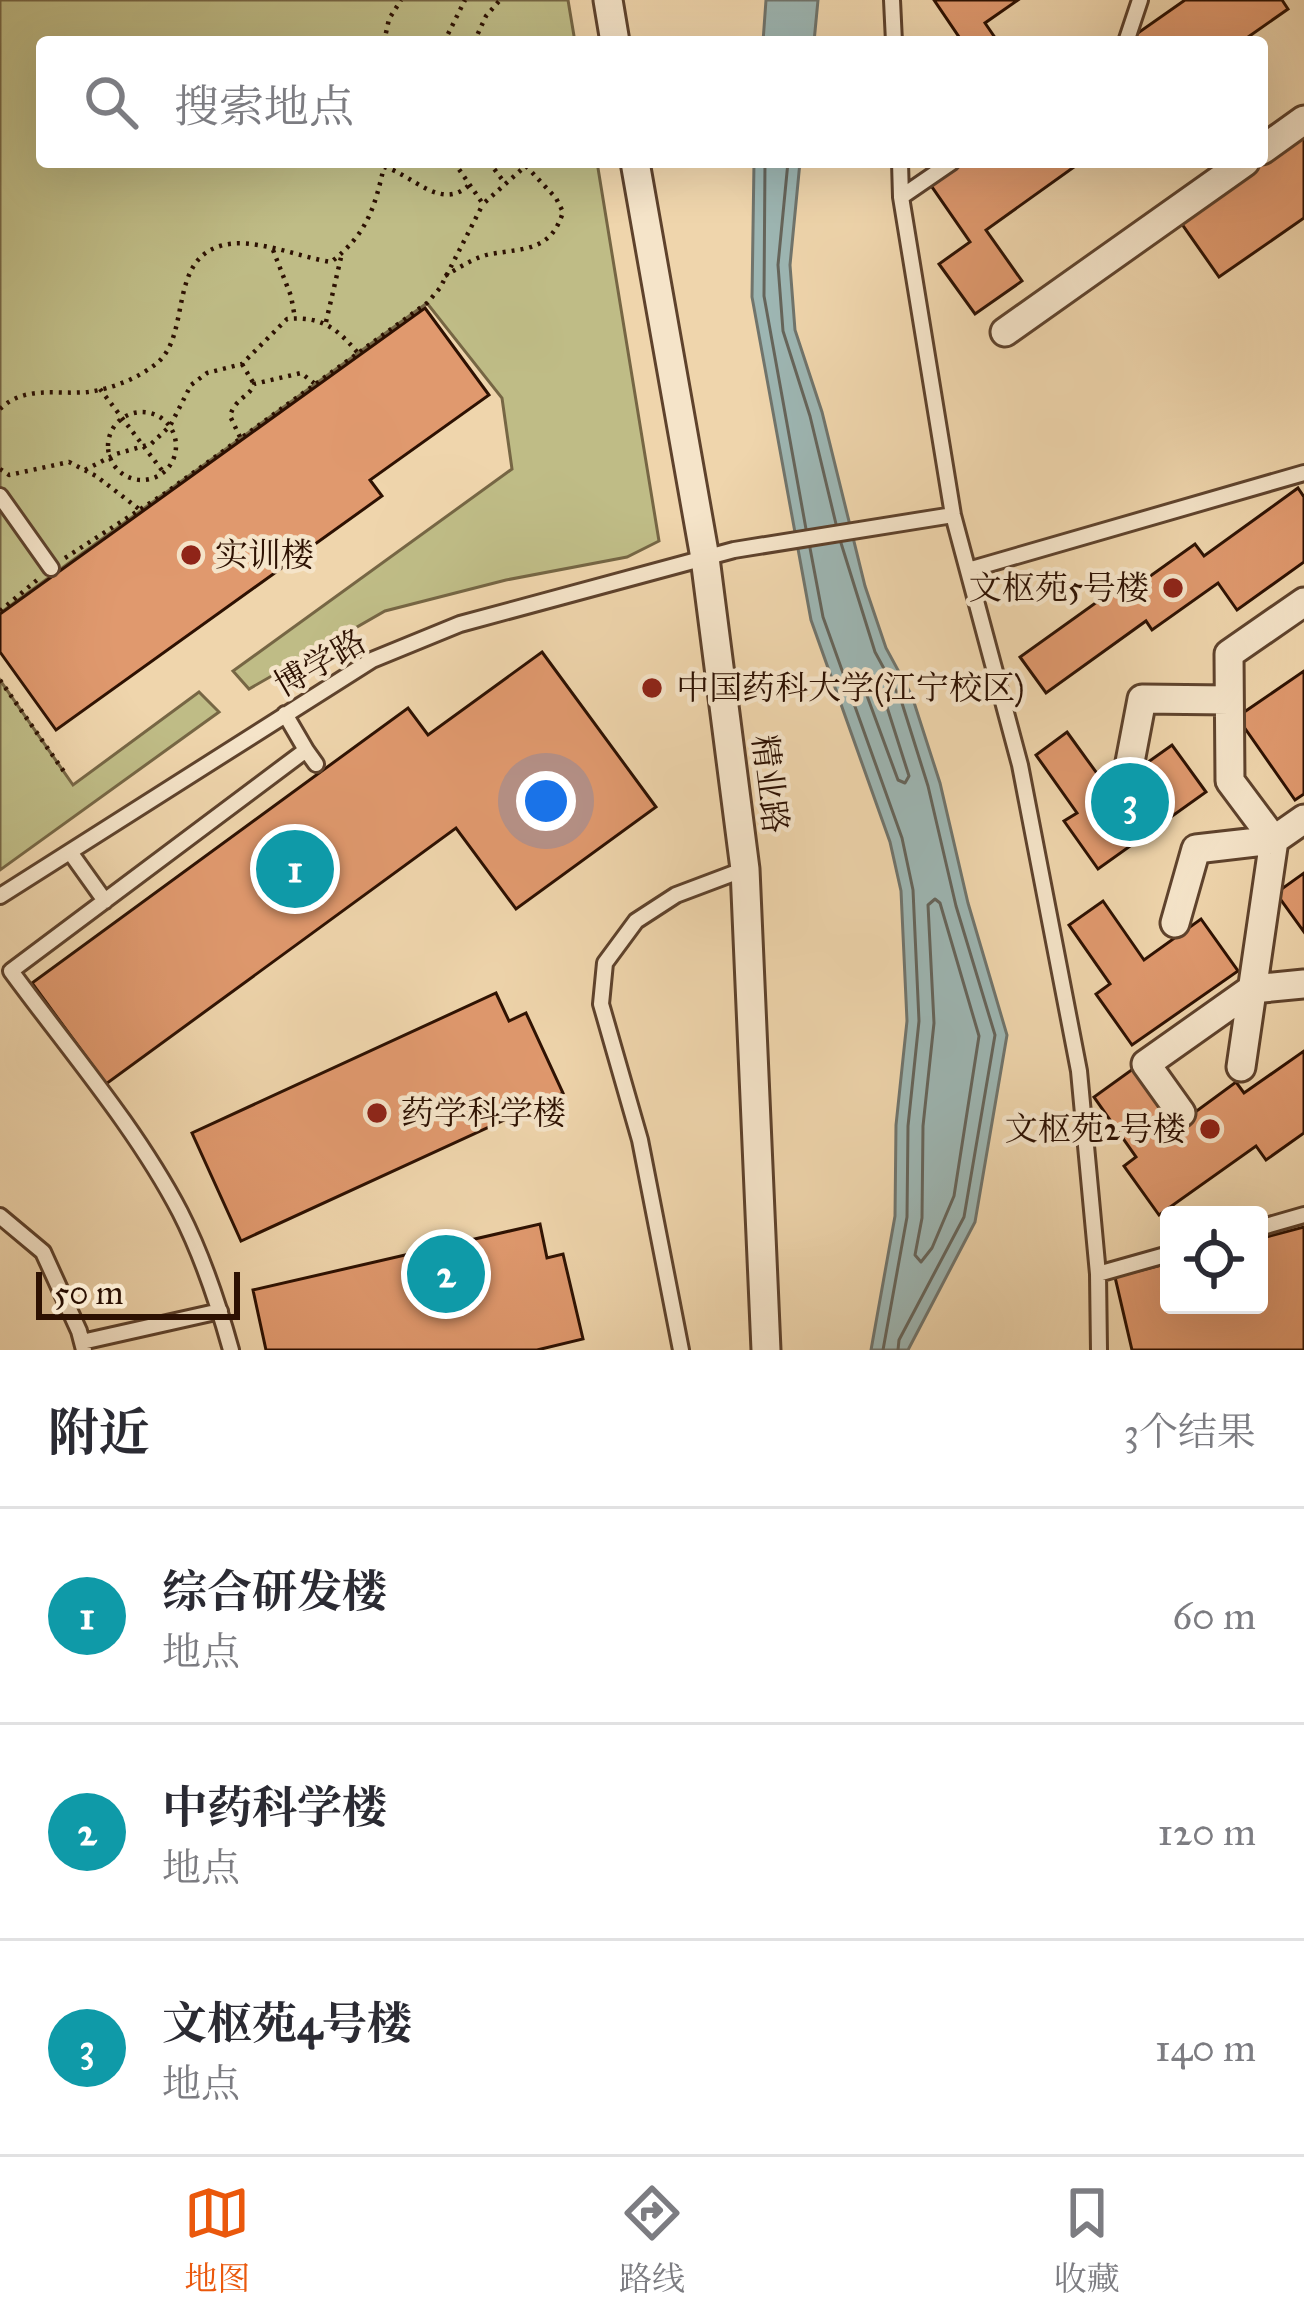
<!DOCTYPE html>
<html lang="zh">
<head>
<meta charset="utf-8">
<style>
	body { margin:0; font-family:"IM FELL Great Primer","Noto Serif SC",serif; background:#f7f7f7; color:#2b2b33 }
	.controls { position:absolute; right:36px; bottom:36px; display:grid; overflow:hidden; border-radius:12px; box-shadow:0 12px 48px #0002 }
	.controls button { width:108px; height:108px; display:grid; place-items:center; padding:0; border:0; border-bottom:3px solid #e1e1e2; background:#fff; color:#2b2b33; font:60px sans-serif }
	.scale { position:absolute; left:36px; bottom:30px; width:204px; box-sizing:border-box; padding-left:12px; border:6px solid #2d1102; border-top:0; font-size:33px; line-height:42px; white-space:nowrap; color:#2d1102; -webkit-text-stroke:9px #f5e4c9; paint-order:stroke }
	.you { position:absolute; left:546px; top:801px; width:42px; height:42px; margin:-30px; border:9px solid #fff; border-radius:50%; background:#1a73e8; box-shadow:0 0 0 18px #1a73e833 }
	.badge { display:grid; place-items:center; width:78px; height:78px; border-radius:50%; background:#ea580c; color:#fff; font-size:39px; font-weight:700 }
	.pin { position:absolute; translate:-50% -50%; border:6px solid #fff; box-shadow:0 3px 12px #0006 }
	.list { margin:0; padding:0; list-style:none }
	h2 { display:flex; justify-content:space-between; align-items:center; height:156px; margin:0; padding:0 48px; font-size:51px }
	h2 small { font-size:39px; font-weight:400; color:#7c7c81 }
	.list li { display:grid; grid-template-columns:78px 1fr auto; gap:36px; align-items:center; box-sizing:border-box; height:216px; padding:0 48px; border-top:3px solid #e1e1e2 }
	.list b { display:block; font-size:45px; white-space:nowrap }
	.list p { margin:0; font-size:39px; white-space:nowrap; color:#7c7c81 }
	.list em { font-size:39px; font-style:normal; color:#7c7c81 }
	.icon { flex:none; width:66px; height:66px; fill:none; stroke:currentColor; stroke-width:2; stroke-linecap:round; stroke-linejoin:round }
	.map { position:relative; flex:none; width:1304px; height:1350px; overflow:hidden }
	.search { position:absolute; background:#fff; box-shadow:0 12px 48px #0002; left:36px; right:36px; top:36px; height:132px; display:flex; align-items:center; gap:30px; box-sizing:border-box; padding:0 42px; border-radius:12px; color:#7c7c81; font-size:45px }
	.sheet { height:804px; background:#fff }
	nav { display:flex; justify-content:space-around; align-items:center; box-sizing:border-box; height:168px; border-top:3px solid #e1e1e2; background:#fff; font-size:33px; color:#7c7c81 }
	nav a { display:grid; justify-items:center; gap:6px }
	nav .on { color:#ea580c }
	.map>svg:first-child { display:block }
	.green { fill:#bfbc86; stroke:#766644; stroke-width:3 }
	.water { fill:#9db6b3; stroke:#70746c; stroke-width:3 }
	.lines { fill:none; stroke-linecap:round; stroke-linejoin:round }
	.shore { stroke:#65645a; stroke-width:3 }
	.building { fill:#e0996e; stroke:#2d1102; stroke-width:3 }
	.service-casing { stroke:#5e422c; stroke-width:20 }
	.minor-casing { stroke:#5e422c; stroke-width:33 }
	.path { stroke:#2d1102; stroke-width:4.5; stroke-dasharray:3 6; stroke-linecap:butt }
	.service { stroke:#f5e4c9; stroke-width:14 }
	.minor { stroke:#f5e4c9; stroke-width:27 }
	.poi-dot { fill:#8f2418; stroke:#f5e4c9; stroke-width:4.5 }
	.labels { text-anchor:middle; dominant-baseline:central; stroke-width:9; stroke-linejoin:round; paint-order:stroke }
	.poi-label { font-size:33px; fill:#2d1102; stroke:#f5e4c9; text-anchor:start }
	.street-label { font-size:33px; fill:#2d1102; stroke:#f5e4c9 }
</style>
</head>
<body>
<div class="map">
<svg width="1304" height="1350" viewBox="0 0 1304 1350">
	<rect width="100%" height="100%" fill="#efd5ac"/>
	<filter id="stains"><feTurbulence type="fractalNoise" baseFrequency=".00167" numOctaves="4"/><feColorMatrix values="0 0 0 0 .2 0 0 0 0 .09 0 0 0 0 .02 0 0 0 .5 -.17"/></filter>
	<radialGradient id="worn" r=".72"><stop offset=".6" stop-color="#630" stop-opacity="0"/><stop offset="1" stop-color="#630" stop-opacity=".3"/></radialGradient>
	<path class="green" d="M 0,0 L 568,0 L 575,42 L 42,42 L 42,162 L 597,162 L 659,541 L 627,557 L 506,580 L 385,611 L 249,689 L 233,671 L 512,469 L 502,398 L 427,303 L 0,613 Z
		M 0,680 L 73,785 L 199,692 L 219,712 L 0,870 Z"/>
	<path class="water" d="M 766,0 L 818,0 L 814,42 L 763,42 Z
		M 754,162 L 800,162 L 790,265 L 795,330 L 822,412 L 865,586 L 886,648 L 912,696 L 940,783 L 968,903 L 1007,1035 L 975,1222 L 908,1350 L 871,1350 L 895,1216 L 896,1125 L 907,1021 L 901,891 L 890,842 L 811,620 L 752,297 Z"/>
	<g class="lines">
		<path class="shore" d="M 765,162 L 764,296 L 806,529
			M 788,162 L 778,265 L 783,331 L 810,416 L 836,524
			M 841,543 L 875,652 L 901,700 L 928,786 L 956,906 L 995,1035 L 964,1217 L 899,1340 L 898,1350
			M 810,548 L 823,617 L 902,838 L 913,890 L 919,1021 L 908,1126 L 907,1217 L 883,1350
			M 870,685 L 877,687 L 887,707 L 909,776 L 905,783 L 898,780 L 866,693 Z
			M 935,899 L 940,903 L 979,1036 L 954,1196 L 932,1248 L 921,1262 L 915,1255 L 922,1218 L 923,1126 L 934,1023 L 928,905 Z"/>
	</g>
	<path class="building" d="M 934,0 L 1018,0 L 985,23 L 998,42 L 952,42 L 959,37 Z
		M 1185,0 L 1282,0 L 1288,9 L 1241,42 L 1140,42 L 1135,35 Z
		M 1304,128 L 1304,218 L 1219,277 L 1177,217 Z
		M 961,162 L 1081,162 L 986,230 L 1022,281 L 975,314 L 939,264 L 970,242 L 930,184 Z
		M 425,308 L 489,395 L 370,480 L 382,496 L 56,730 L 0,652 L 0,614 Z
		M 1298,488 L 1304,497 L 1304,562 L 1237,610 L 1218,583 L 1152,630 L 1146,621 L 1046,693 L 1020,657 L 1122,584 L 1128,592 L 1195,544 L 1204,556 Z
		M 542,652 L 656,807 L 516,909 L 456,828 L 106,1084 L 32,983 L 408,708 L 428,735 Z
		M 1304,671 L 1304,794 L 1295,800 L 1237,717 Z
		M 1067,732 L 1109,790 L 1172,745 L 1206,792 L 1098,869 L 1064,821 L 1077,813 L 1036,755 Z
		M 1304,873 L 1304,932 L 1276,893 Z
		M 1103,901 L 1144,960 L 1201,919 L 1238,971 L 1132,1045 L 1096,994 L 1110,984 L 1069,925 Z
		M 496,993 L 509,1021 L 526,1013 L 563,1093 L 241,1241 L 192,1133 Z
		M 1304,1051 L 1304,1133 L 1266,1160 L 1256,1146 L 1159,1215 L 1124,1166 L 1136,1157 L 1094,1097 L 1137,1066 L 1179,1124 L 1236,1082 L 1244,1093 Z
		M 540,1224 L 547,1258 L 563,1254 L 583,1339 L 537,1350 L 266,1350 L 253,1290 Z
		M 1304,1227 L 1304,1350 L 1132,1350 L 1115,1277 L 1169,1263 L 1169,1305 L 1259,1305 L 1259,1239 Z"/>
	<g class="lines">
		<g class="service-casing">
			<path id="service" d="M 892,0 L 894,42
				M 1126,42 L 1140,0
				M 900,162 L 901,197 L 953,515 L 1020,765 L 1079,1071 L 1098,1274 L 1099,1350
				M 901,197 L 952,162
				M 0,496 L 51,568
				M 968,570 L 1304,473
				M 285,714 L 306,750
				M 70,852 L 105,901
				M 0,896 L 372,660 L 460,624 L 734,550 L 953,515
				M 0,1216 L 43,1252 L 79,1331 L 84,1350
				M 1259,1228 L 1304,1215
				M 1098,1274 L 1169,1254
				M 82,1342 L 220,1311
				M 231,1350 C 218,1303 202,1255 180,1212 C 135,1126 68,1049 11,971 L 306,750 L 316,764
				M 681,1350 L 640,1140 L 601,1004 L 605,963 L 636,921 L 676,895 L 745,869"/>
		</g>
		<g class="minor-casing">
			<path id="minor" d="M 608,0 L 615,42
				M 1262,150 L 1304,120
				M 635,162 L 705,558 L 745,869 L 766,1350
				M 1005,332 L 1245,162
				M 1130,762 L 1142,699 L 1229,700
				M 1175,923 L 1196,849 L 1274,840 L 1304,819
				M 1241,1067 L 1274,840 L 1230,781 L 1229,654 L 1304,602
				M 1181,1113 L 1146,1064 L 1252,989 L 1304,984"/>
		</g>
		<path class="path" d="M 384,42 L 389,19 L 401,0
			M 444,42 L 465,0
			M 474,42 L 486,16 L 500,0
			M 454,162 L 483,204 L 530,162
			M 489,162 L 504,182
			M 384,167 C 412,174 440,211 468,186
			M 273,250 L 291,296 L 295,318
			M 445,276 C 460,267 475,257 491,254 C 525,248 551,251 563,212 L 556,198 L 525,165
			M 326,322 L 342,253
			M 242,364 L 254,384
			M 100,389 L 164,473
			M 0,409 C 25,385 56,395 88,392 C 111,389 139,378 157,363 C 191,335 168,262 220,246 C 252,236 298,257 331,262 C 368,233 375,207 385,162
			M108 446a34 34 0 1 1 68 0a34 34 0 1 1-68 0Z
			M 240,437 L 230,416 C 235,398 251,396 254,384 L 301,373 L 314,383
			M 0,469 L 9,475 L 69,462 L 96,476 L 139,509
			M 85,470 L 116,454 L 151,444 L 170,426 L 191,385 L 207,373 L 242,364 L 287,319 C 320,316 336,327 357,352
			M 65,558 L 164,494 L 427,303 L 440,288 L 483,204
			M 0,611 L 37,580
			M 0,680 L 67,776"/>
		<use href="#service" class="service"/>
		<use href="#minor" class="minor"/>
	</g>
	<g class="poi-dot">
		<circle cx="191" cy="555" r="12"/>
		<circle cx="1173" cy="588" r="12"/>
		<circle cx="652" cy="688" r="12"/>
		<circle cx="377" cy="1113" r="12"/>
		<circle cx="1210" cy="1129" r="12"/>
	</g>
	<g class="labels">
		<g class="poi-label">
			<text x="215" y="555">实训楼</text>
			<text x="1149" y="588" text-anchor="end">文枢苑5号楼</text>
			<text x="676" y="688">中国药科大学(江宁校区)</text>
			<text x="401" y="1113">药学科学楼</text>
			<text x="1186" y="1129" text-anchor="end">文枢苑2号楼</text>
		</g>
		<g class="street-label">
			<text transform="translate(320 663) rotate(-30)">博学路</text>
			<text transform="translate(770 784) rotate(83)">精业路</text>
		</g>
	</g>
	<rect width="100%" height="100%" filter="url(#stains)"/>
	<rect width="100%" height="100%" fill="url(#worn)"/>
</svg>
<div class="controls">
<button><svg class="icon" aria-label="locate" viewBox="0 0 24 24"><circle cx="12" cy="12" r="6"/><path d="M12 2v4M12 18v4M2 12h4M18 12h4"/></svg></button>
</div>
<div class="scale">50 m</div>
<div class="you"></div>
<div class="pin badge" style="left:295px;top:869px;background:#0f9aa8">1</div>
<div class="pin badge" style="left:446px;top:1274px;background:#0f9aa8">2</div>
<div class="pin badge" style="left:1130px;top:802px;background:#0f9aa8">3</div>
<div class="search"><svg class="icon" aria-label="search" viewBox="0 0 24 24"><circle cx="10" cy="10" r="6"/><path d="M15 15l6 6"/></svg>搜索地点</div>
</div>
<section class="sheet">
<h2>附近<small>3个结果</small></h2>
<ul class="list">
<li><span class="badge" style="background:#0f9aa8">1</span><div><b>综合研发楼</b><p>地点</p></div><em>60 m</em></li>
<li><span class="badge" style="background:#0f9aa8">2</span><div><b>中药科学楼</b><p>地点</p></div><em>120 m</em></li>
<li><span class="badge" style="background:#0f9aa8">3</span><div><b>文枢苑4号楼</b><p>地点</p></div><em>140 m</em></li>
</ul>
</section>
<nav>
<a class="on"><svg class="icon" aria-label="map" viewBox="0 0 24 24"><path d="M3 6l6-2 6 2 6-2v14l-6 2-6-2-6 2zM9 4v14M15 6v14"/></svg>地图</a>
<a><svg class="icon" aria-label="directions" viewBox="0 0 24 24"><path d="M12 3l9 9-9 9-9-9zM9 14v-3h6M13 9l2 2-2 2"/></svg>路线</a>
<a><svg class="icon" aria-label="saved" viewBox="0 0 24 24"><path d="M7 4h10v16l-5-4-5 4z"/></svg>收藏</a>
</nav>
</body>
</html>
